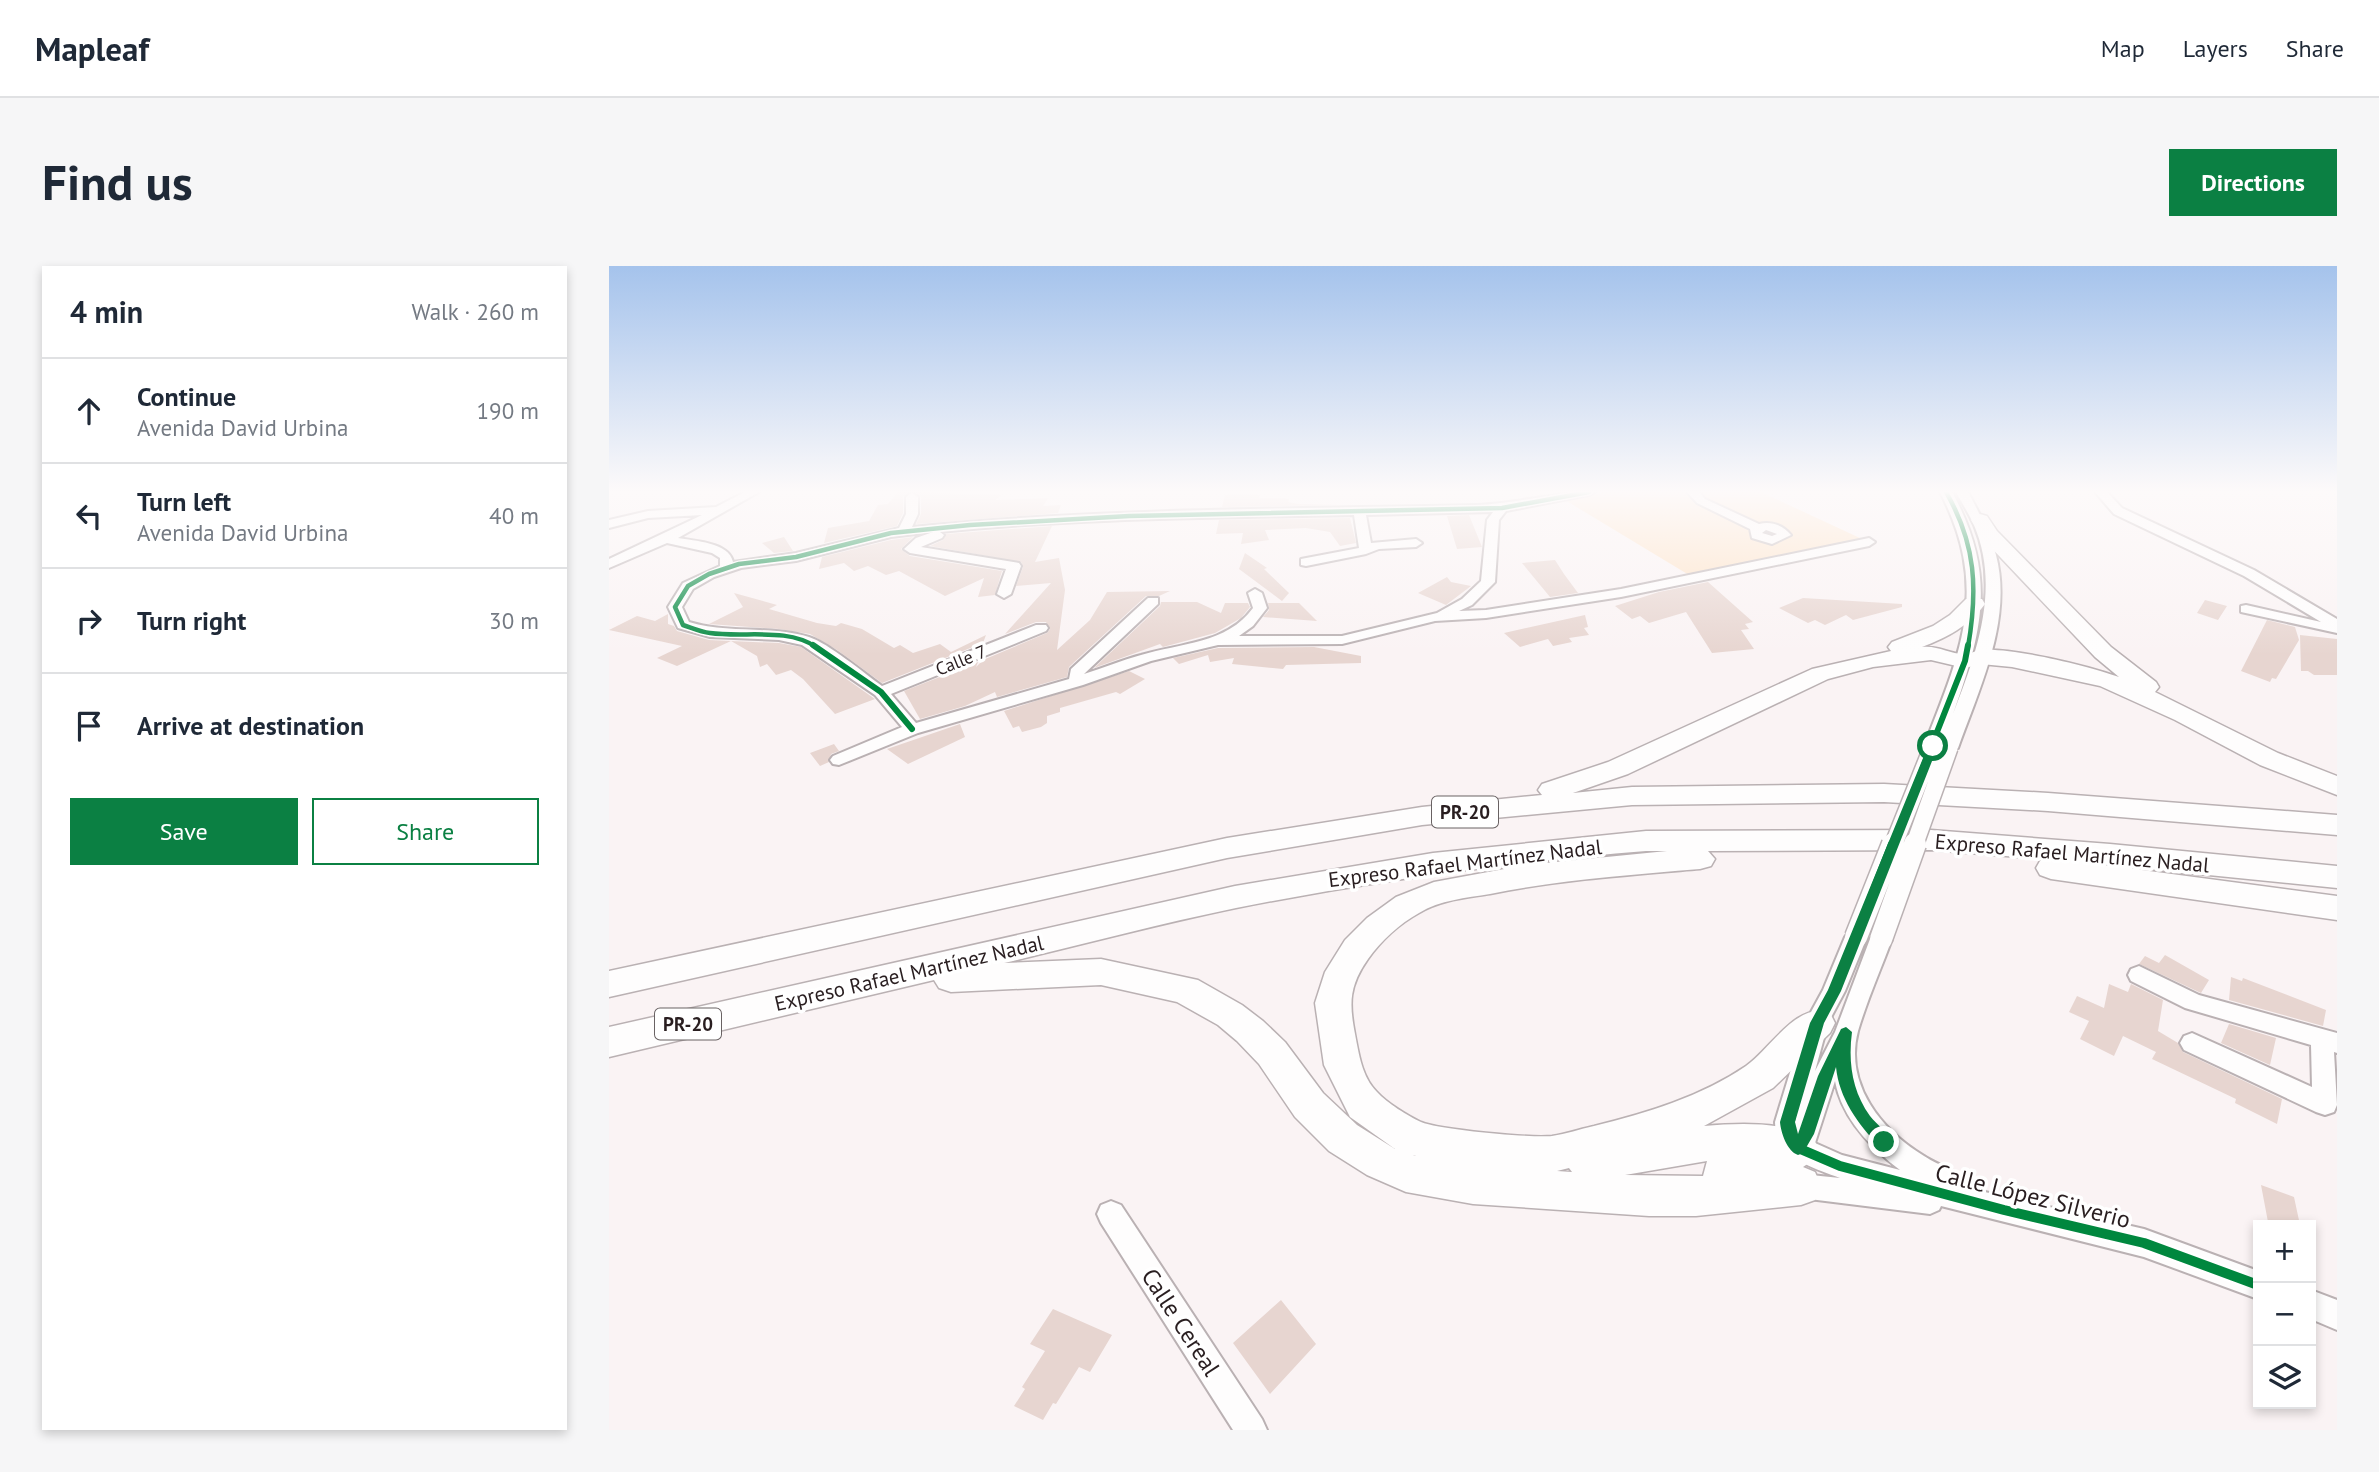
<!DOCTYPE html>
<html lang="en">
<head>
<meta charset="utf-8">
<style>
	body { margin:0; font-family:"PT Sans",sans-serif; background:#f6f6f7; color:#1f2937 }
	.controls { position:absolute; right:21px; bottom:21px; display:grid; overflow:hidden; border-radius:0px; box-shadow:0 4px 10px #0003 }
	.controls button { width:63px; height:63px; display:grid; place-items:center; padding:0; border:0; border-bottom:2px solid #e0e1e3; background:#fff; color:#1f2937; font:35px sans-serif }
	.stop { position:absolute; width:21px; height:21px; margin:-16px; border:5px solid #0b8043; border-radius:50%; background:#fff }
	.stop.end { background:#0b8043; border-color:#fff; box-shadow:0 2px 7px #0008 }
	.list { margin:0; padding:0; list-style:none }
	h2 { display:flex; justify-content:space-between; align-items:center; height:91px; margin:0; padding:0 28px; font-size:30px }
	h2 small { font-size:23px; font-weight:400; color:#747a83 }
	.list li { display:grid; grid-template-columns:46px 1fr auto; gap:21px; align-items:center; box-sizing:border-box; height:105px; padding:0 28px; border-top:2px solid #e0e1e3 }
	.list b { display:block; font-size:26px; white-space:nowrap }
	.list p { margin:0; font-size:23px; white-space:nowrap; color:#747a83 }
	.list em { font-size:23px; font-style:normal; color:#747a83 }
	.actions { display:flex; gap:14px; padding:21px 28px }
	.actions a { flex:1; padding:16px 0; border:2px solid #0b8043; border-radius:0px; text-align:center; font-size:24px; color:#0b8043 }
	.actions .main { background:#0b8043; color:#fff }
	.icon { flex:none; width:38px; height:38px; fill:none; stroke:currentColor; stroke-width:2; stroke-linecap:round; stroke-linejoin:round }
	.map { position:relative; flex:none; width:1728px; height:1164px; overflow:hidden; border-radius:0px }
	header { display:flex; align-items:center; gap:42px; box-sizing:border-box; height:98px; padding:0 35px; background:#fff; border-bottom:2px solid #e0e1e3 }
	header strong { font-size:33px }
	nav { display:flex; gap:38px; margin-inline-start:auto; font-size:24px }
	.intro { display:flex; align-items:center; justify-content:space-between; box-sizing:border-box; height:168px; padding:0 42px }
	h1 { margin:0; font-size:49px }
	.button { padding:18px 32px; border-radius:0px; background:#0b8043; color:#fff; font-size:24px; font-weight:700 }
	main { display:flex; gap:42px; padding:0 42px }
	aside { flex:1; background:#fff; border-radius:0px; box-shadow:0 4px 10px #0003 }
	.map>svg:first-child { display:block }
	.green { fill:#fde1c4 }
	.building { fill:#e7d5d0 }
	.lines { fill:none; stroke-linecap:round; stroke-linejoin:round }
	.minor-casing { stroke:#bab1b3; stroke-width:4 }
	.highway-casing { stroke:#bab1b3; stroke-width:3 }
	.minor { fill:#fefdfd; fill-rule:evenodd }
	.highway { fill:#fefdfd; fill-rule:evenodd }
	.minor-bridge-far1-casing { stroke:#bab1b3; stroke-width:20; stroke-linecap:butt }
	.minor-bridge-casing { stroke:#bab1b3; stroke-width:25; stroke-linecap:butt }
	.minor-bridge-far1 { stroke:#fefdfd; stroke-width:17 }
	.minor-bridge { stroke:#fefdfd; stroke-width:22 }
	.cycleway-far3-casing { stroke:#fff; stroke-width:7 }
	.cycleway-far2-casing { stroke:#fff; stroke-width:10 }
	.cycleway-far1-casing { stroke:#fff; stroke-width:12 }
	.cycleway-casing { stroke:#fff; stroke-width:15 }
	.cycleway-far3 { stroke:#00873e; stroke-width:4.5 }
	.cycleway-far2 { stroke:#00873e; stroke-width:6 }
	.cycleway-far1 { stroke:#00873e; stroke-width:8 }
	.cycleway { stroke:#00873e; stroke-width:10 }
	.route { fill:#0b8043 }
	.labels { text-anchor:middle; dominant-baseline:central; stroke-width:7; stroke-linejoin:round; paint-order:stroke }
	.far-street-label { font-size:18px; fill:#291e20; stroke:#fff }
	.shield { fill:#fff; stroke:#696263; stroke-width:2 }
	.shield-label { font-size:19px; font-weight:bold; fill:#291e20 }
	.street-label { font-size:21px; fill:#291e20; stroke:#fff }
	.near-street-label { font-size:24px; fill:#291e20; stroke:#fff }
</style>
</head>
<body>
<header>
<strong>Mapleaf</strong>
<nav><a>Map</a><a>Layers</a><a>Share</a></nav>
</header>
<div class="intro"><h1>Find us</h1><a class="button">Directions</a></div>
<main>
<aside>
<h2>4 min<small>Walk · 260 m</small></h2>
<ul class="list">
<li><svg class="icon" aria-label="ahead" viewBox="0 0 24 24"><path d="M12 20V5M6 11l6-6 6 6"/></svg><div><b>Continue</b><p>Avenida David Urbina</p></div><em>190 m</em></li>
<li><svg class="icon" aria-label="left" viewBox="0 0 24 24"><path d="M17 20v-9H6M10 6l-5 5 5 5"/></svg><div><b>Turn left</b><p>Avenida David Urbina</p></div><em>40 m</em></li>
<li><svg class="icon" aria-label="right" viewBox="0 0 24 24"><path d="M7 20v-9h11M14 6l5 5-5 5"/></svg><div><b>Turn right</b></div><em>30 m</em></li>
<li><svg class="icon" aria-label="arrive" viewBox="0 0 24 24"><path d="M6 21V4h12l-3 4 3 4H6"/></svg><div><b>Arrive at destination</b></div></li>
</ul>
<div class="actions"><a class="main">Save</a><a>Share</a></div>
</aside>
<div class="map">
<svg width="1728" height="1164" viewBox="0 0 1728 1164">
	<rect width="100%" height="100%" fill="#faf3f4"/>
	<path class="green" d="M 996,226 L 1152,226 L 1253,273 L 1080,309 L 956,234 Z"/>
	<path class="building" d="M 289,226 L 300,226 L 294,231 L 294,247 L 288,260 L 215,277 L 219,262 L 260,255 L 269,239 L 279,238 Z
		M 306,226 L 393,229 L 386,234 L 439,232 L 434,240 L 452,239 L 449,247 L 307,258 L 312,248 L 312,231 Z
		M 631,228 L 651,229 L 650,232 L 675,232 L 680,233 L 679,236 L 690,238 L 733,239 L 613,241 L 616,229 Z
		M 860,249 L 873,281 L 848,283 L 838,250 Z
		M 741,252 L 747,277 L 731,280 L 721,266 L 697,262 L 656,264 L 660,274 L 632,278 L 634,267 L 607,268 L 610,254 Z
		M 443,260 L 426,296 L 450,292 L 456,324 L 448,384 L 481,354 L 498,326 L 561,325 L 550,330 L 537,330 L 460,401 L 458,411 L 388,431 L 386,426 L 356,440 L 311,453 L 295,425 L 369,396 L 367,401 L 374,394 L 438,367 L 441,363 L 437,356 L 427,356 L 396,368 L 442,317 L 407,320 L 414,301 L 412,296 L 321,280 L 334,274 L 337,268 Z
		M 175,271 L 184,285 L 165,287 L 153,277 Z
		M 304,271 L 292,283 L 301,290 L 393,305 L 386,329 L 369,331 L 375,312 L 336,330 L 290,305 L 277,309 L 259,300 L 245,305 L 235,297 L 210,303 L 213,291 L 282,274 Z
		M 636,287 L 658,302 L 655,303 L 680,327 L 673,335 L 630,303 Z
		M 946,294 L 955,308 L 969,327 L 941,331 L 913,297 Z
		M 838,311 L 842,316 L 862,320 L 837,339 L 809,327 Z
		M 1099,316 L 1144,356 L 1136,358 L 1140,363 L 1132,364 L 1145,383 L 1103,387 L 1077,346 L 1040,357 L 1031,350 L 1023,353 L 1006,340 L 1050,326 Z
		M 125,327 L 168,339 L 160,343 L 208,357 L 227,360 L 232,357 L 253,363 L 285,382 L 291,379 L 304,387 L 331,378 L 342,386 L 377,369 L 374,377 L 273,417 L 228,384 L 201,368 L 170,363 L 100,358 L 134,341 Z
		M 1194,332 L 1293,338 L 1293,341 L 1244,354 L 1237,349 L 1216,359 L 1206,354 L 1199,357 L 1170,342 Z
		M 1596,334 L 1618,340 L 1609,354 L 1588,347 Z
		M 552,336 L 588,336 L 612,347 L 616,337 L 639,337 L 641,341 L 632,352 L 606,367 L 554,381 L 551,378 L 485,402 L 551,340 Z
		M 659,337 L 690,337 L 708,355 L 654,351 L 660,344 Z
		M 59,348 L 59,358 L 65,360 L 68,365 L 100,374 L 122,375 L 68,400 L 48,392 L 73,380 L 0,364 L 28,350 L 46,355 Z
		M 976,349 L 979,361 L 975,362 L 980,369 L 960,372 L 963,376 L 944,380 L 939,373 L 911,381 L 895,367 Z
		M 1658,354 L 1686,361 L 1690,374 L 1667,413 L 1663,412 L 1661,416 L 1632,405 Z
		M 1691,369 L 1728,373 L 1728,409 L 1705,409 L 1699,405 L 1692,405 Z
		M 122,375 L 170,377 L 192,381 L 266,433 L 226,448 L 194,413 L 182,404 L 167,409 L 158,398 L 151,401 L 148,390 Z
		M 705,381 L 752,390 L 752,397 L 677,399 L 674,403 L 623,398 L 625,392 L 601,396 L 599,389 L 570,398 L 564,392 L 609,382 Z
		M 520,405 L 536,413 L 511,428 L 507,426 L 451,442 L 451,446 L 438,450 L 438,457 L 432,461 L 413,466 L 410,460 L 404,462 L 395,445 Z
		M 351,458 L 356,471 L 299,498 L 278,483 Z
		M 225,478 L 230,485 L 222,488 L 220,496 L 211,500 L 201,487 Z
		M 1556,689 L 1600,714 L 1592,727 L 1530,698 L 1536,690 L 1550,697 Z
		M 1622,711 L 1633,715 L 1634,712 L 1717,744 L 1714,760 L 1620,734 Z
		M 1500,718 L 1519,726 L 1522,718 L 1554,734 L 1549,765 L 1569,777 L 1574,786 L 1673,833 L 1668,858 L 1626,837 L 1627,833 L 1543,793 L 1547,786 L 1514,770 L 1505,790 L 1471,773 L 1480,755 L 1460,746 L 1468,730 L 1495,742 Z
		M 1620,758 L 1667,772 L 1661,799 L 1612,777 Z
		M 1652,919 L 1685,931 L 1691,959 L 1668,959 L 1659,956 Z
		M 672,1034 L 707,1078 L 661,1128 L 624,1077 Z
		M 444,1043 L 503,1069 L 481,1106 L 470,1101 L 447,1138 L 444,1137 L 434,1154 L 405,1140 L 416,1123 L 413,1121 L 436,1085 L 421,1078 Z"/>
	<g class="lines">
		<g class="minor-casing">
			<path id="minor" d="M 136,226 L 150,226 L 69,272 C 85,275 120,276 124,296 L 187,287 L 290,262 L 297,248 L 297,231 L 303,227 L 309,231 L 309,248 L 303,261 C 489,242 678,243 865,239 C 906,238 945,226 986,226 L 980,229 L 897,245 L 890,254 L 886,316 L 863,339 L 850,345 L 877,344 L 1012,323 L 1260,272 L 1266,276 L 1260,280 L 1012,331 L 877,352 L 826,355 L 733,378 L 609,379 L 542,395 L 474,419 L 309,467 L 230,499 L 224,498 L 221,494 L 224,490 L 293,461 L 266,429 L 193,379 L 170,374 L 101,371 L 69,362 L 59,341 L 74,317 L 111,300 L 111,292 L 103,287 L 58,277 L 0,302 L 0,293 L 93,249 L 39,252 L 0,262 L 0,254 L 39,245 L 107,241 ZM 884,246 L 878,254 L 872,315 L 853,333 L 828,347 L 733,370 L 630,370 L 644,360 L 658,342 L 653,327 L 646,323 L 639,327 L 644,342 C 618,378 571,377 532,389 C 513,394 494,402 475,408 L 549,338 L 549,332 L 539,332 L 462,403 L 460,413 L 307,457 L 282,428 L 437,365 L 439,362 L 437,359 L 427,359 L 273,420 C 255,407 219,377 200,371 C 161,359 119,368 80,356 L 73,341 L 84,323 L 105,311 L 132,302 L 187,295 L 282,271 L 324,266 L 307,272 L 295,283 L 301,287 L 397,303 L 388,328 L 395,332 L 402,328 L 412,300 L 410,297 L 312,281 L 333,272 L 335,269 L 331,266 C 468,252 607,252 745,249 L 750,282 L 692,293 L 692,299 L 697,300 L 757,288 L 770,283 L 807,281 L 813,277 L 807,273 L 762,277 L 757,249 Z
				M 1078,226 L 1090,226 L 1096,233 L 1150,258 C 1162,255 1174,259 1182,269 L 1163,278 L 1143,272 L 1141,263 L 1088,237 ZM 1157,264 L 1168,268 L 1163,270 L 1153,267 Z
				M 1331,226 L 1343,226 C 1388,308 1374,364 1344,448 C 1367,388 1392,323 1365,259 C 1360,248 1353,237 1347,226 L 1359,226 C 1370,247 1381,266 1387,289 C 1404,354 1370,423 1349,482 L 1340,487 L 1334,486 L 1332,481 L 1324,485 L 1315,480 C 1352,386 1381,322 1331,226 Z
				M 1486,226 L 1498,226 L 1513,242 L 1645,304 L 1728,353 L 1728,367 L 1632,346 L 1632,340 L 1637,339 L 1712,356 L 1635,310 L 1505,248 Z
				M 1247,663 L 1254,665 L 1258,671 L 1236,725 L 1219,757 L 1206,805 L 1226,766 L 1261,673 L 1265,667 L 1272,665 L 1279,667 L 1283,673 C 1272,703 1258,734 1249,765 C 1235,818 1272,864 1315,890 C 1330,900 1356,907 1363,923 L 1535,963 L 1649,1005 L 1649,1033 L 1535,991 L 1332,940 L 1330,944 L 1321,948 L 1192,932 L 1183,929 L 1179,920 L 1183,911 L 1192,908 L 1231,912 C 1203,901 1166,892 1166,856 L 1196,757 L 1214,724 L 1236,671 L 1240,665 ZM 1226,815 C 1233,853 1262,882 1291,904 L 1233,889 L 1206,877 Z
				M 1530,700 L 1590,729 L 1728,767 L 1728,787 L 1725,786 L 1728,839 L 1725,846 L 1716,849 L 1707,846 L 1575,784 L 1571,777 L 1575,770 L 1583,767 L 1703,821 L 1702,779 L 1576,742 L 1522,715 L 1519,709 L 1522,703 Z
				M 502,935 L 512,939 L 653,1153 L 658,1164 L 624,1164 L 492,957 L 488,948 L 492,939 Z
				M 1702,1024 L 1728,1034 L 1728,1064 L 1702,1053 Z"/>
		</g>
		<g class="highway-casing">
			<path id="highway" d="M 1371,248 L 1378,250 L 1388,265 L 1502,381 L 1547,416 L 1550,421 L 1546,426 L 1669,487 L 1728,510 L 1728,529 L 1651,499 L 1566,454 L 1491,420 L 1403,401 L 1372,398 L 1356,402 L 1322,394 L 1264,401 L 1219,413 L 1019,508 L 964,527 L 1023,521 L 1275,518 L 1439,527 L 1728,549 L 1728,569 L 1439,545 L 1275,536 L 1023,539 L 813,559 L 618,592 L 0,731 L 0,705 L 618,572 L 813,541 L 933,529 L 929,524 L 933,518 L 999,496 L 1203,403 L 1282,385 L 1279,381 L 1283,376 L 1324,360 L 1341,349 L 1357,333 L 1373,333 L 1376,338 C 1360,360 1337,372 1313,381 C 1328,379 1341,388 1355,388 C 1361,388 1366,385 1371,384 C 1403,381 1479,400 1510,411 L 1486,391 L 1374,273 L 1362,254 Z
				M 1322,564 L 1501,578 L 1728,600 L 1728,622 L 1480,597 L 1728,630 L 1728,654 L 1442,613 L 1431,609 L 1427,602 L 1431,595 L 1436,593 L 1322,584 L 1099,585 L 1106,593 L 1102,600 L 1091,603 C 1020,609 950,614 881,628 C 857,632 831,634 810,647 C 790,658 772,675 759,693 C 740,720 740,737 746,768 C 750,789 753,811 768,826 C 778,837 799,850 812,856 C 832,864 921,872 943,870 C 957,868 971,863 985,860 C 1038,847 1091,831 1137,800 C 1162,783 1187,735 1221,747 L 1226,757 L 1221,767 L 1164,822 L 1095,860 C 1131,857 1169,856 1203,869 L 1209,882 L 1203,895 L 1194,901 L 1206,906 L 1212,920 L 1206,934 L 1192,939 L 1087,950 L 1040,950 L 864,938 L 797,926 L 758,909 L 720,885 L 686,851 L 650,798 L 628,775 L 609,759 L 568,736 L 492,719 L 342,726 L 330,722 L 325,714 L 0,791 L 0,761 L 626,620 L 824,587 L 1037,565 ZM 1037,585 L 1058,585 L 917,599 L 825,616 L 787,631 L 758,652 L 736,674 L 716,706 L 706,737 L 715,799 L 741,851 L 786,883 L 807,890 L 786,883 L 748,859 L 714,827 L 676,776 L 654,755 L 633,739 L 589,714 L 492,693 L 395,697 C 472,679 549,658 627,642 C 763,615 899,596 1037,585 ZM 1098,895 L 1094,910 L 1016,909 ZM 960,902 L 963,906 L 948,905 Z"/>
		</g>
		<use href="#minor" class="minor"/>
		<use href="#highway" class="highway"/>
		<g class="minor-bridge-far1-casing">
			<path id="minor-bridge-far1" d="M 1284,580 L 1324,480
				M 1305,580 L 1340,482"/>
		</g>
		<g class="minor-bridge-casing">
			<path id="minor-bridge" d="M 1247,671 L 1284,578
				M 1272,673 L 1306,578"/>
		</g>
		<use href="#minor-bridge-far1" class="minor-bridge-far1"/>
		<use href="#minor-bridge" class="minor-bridge"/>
		<g class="cycleway-far3-casing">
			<path id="cycleway-far3" d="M 1337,226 C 1367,278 1369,323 1359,381
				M 207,381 C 178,361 135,372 101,367 C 92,366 83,362 74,359 L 66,341 L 79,320 L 100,308 L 130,298 L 187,291 L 282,267 L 361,259 L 520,250 L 893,242 L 980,226"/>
		</g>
		<g class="cycleway-far2-casing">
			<path id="cycleway-far2" d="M 204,379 L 272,426 L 303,463
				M 1283,580 L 1356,395 L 1359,379"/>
		</g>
		<g class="cycleway-far1-casing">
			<path id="cycleway-far1" d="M 1185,836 L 1208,757 L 1225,725 L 1283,578"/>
		</g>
		<g class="cycleway-casing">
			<path id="cycleway" d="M 1185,834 L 1179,865 L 1189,882 L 1231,900 L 1395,944 L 1535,977 L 1649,1019"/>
		</g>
		<use href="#cycleway-far3" class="cycleway-far3"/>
		<use href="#cycleway-far2" class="cycleway-far2"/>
		<use href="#cycleway-far1" class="cycleway-far1"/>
		<use href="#cycleway" class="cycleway"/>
	</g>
	<linearGradient id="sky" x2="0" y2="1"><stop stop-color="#a5c3ec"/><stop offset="0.58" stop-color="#fdfafa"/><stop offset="1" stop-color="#fdfafa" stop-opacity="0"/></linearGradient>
	<rect width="1728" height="389" fill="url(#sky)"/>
	<path class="route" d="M 1324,477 L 1329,480 L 1232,725 L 1215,757 L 1186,856 L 1189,868 L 1209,810 L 1232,763 L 1237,761 L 1243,766 C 1239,796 1243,825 1261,850 C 1268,859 1278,865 1282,876 L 1280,880 L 1270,880 C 1249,858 1230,832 1227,801 L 1205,868 L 1194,887 L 1189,889 C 1178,885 1172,867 1171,856 L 1201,757 L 1219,724 L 1319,480 Z"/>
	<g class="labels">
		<g class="far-street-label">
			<text transform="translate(352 394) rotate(-22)">Calle 7</text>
		</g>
		<g class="shield">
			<rect x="823" y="530.5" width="66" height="31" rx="5"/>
			<rect x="46" y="742.5" width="66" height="31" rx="5"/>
		</g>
		<g class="shield-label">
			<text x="856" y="546">PR-20</text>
			<text x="79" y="758">PR-20</text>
		</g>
		<g class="street-label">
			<text transform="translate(1463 587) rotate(5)">Expreso Rafael Martínez Nadal</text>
			<text transform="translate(856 597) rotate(-7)">Expreso Rafael Martínez Nadal</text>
			<text transform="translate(300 707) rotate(-13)">Expreso Rafael Martínez Nadal</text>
		</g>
		<g class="near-street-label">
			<text transform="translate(1424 930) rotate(14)">Calle López Silverio</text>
			<text transform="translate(572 1056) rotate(57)">Calle Cereal</text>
		</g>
	</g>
</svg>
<div class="controls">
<button>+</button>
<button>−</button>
<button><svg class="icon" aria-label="layers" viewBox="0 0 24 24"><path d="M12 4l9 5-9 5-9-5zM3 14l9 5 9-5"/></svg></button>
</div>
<div class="stop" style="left:1324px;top:480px"></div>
<div class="stop end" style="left:1275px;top:876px"></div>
</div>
</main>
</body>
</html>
